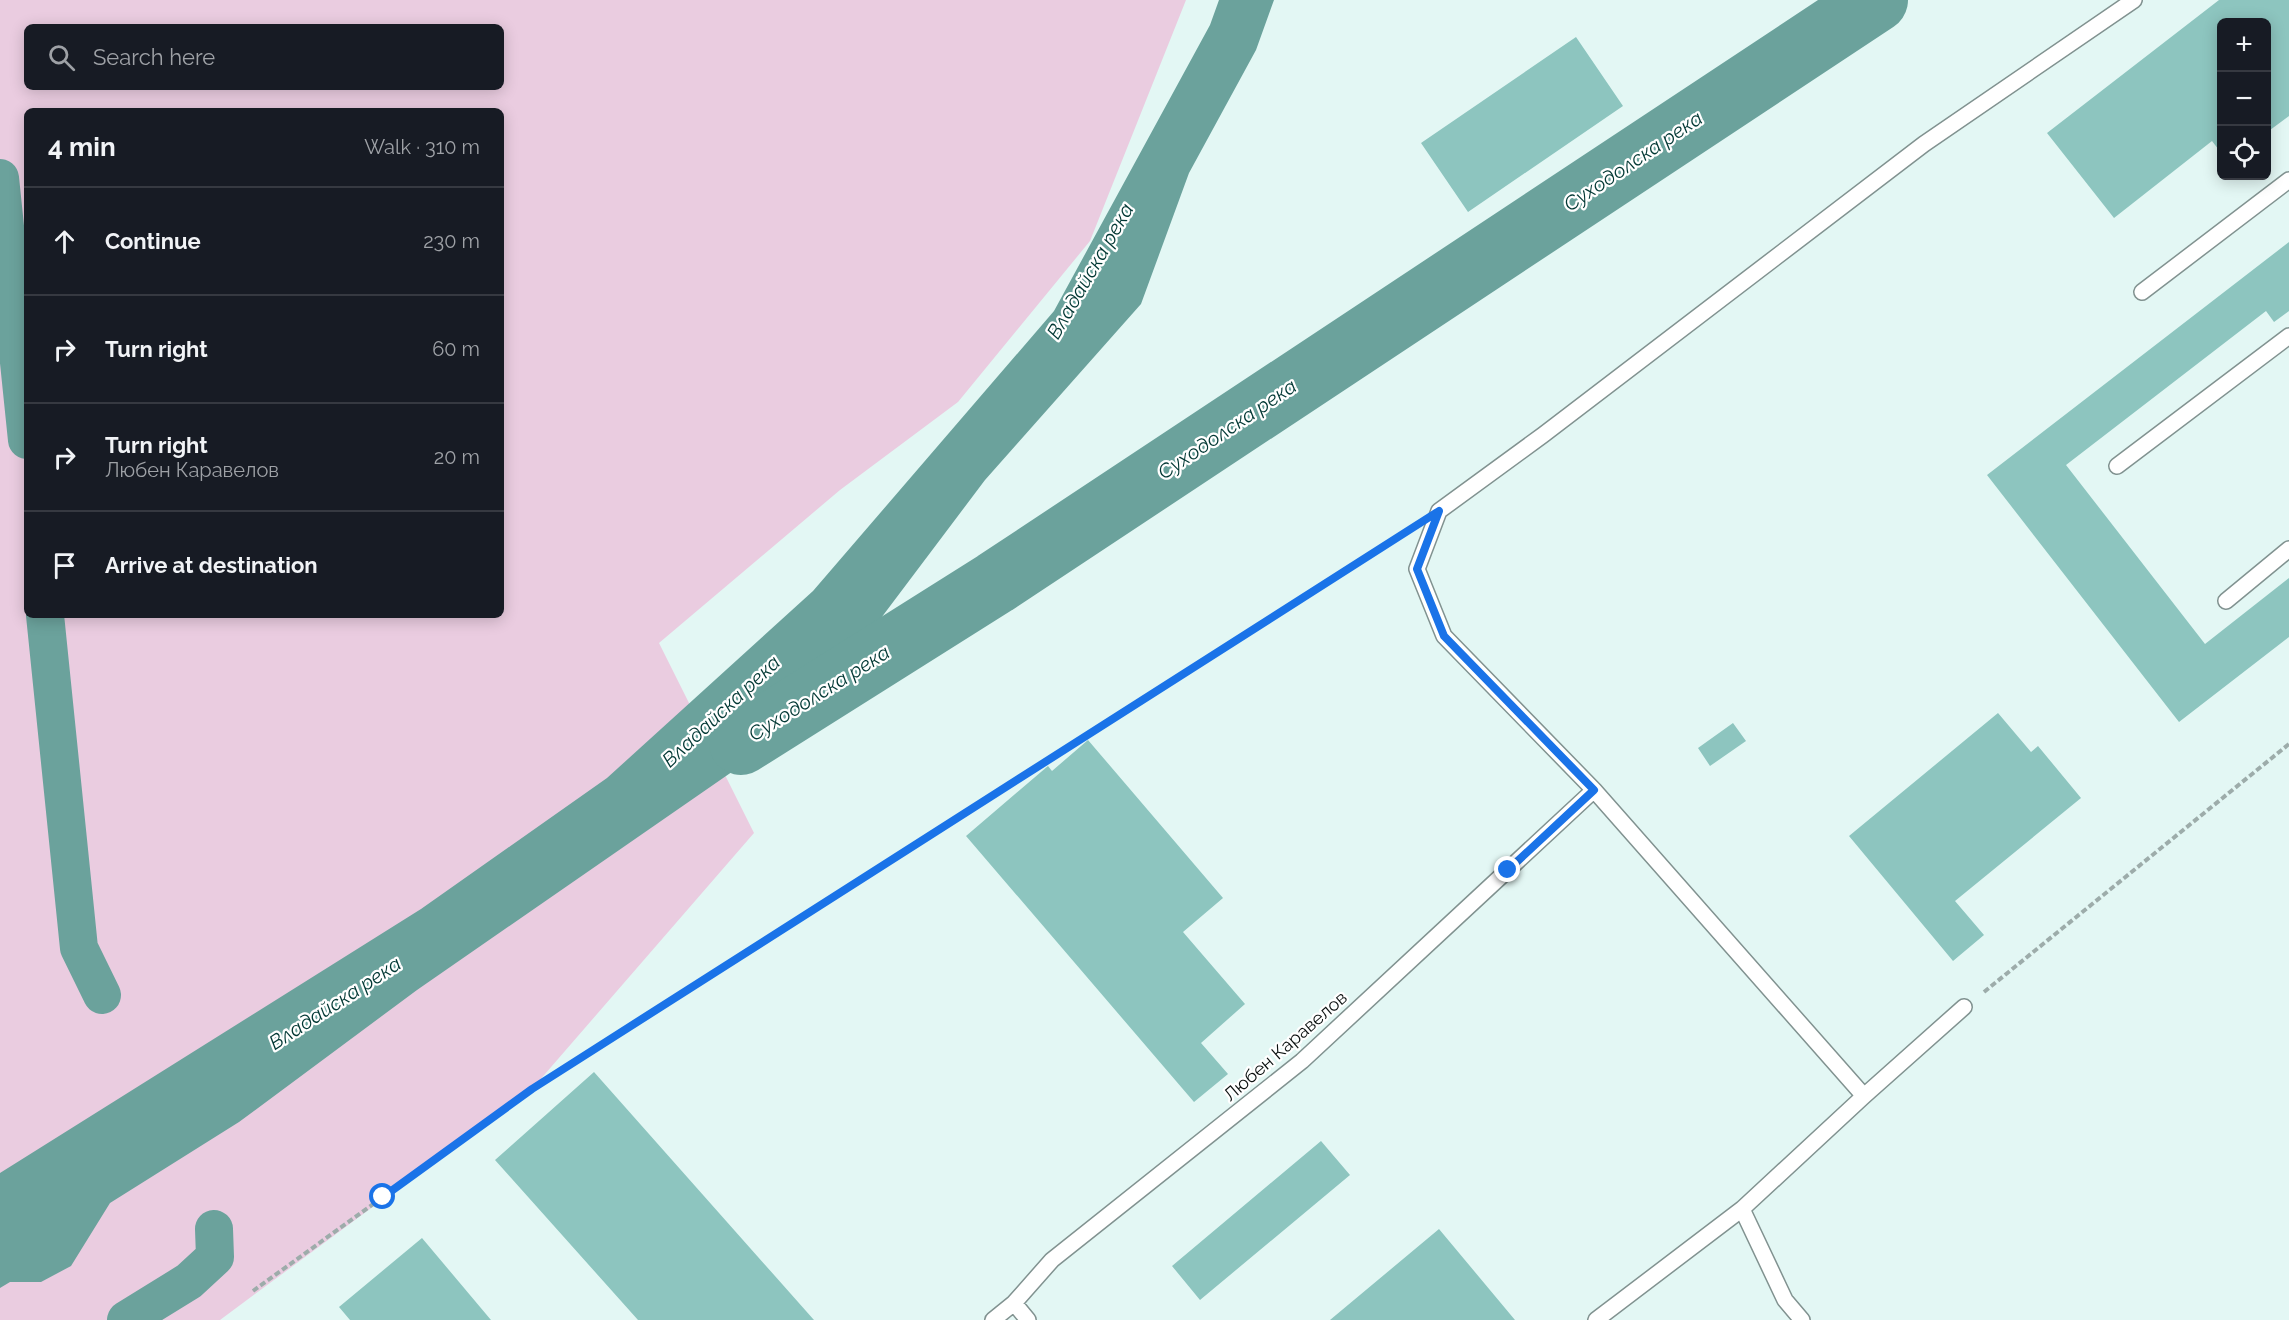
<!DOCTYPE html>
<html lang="en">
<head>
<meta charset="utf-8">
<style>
	body { margin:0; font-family:Raleway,sans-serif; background:#242831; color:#f1f3f6 }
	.controls { position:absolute; right:18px; top:18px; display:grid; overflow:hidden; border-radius:9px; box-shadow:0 3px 15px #0003 }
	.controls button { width:54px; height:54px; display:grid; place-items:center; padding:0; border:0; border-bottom:2px solid #363941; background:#171b24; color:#f1f3f6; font:30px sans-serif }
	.stop { position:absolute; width:18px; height:18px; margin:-14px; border:4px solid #1a73e8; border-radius:50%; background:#fff }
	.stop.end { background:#1a73e8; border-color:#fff; box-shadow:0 2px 6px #0008 }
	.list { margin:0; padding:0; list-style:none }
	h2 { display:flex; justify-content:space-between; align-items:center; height:78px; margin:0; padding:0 24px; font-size:26px }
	h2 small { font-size:20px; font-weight:400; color:#9ea1a6 }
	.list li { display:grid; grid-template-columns:39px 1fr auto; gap:18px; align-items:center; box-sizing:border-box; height:108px; padding:0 24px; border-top:2px solid #363941 }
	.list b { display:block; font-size:22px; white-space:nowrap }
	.list p { margin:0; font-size:20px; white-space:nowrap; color:#9ea1a6 }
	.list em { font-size:20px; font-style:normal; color:#9ea1a6 }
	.icon { flex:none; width:33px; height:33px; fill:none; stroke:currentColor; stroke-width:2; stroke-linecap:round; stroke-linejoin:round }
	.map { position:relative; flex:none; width:2289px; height:1320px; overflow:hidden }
	.search { position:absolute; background:#171b24; box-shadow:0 3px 15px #0003; left:24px; top:24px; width:480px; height:66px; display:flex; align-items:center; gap:15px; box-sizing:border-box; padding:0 21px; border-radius:9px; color:#9ea1a6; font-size:22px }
	.panel { position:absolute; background:#171b24; box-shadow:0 3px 15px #0003; left:24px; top:108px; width:480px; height:510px; border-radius:9px }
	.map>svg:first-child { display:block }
	.green { fill:#eacce0; fill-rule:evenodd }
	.water { fill:#6ba29c }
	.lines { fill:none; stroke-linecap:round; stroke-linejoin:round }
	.canal { stroke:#6ba29c; stroke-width:38 }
	.river { stroke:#6ba29c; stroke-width:64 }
	.building { fill:#8dc5bf }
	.lane-casing { stroke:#819290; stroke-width:18 }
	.path { stroke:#9dacaa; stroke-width:4; stroke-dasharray:6 3; stroke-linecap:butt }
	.lane { stroke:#fff; stroke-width:15 }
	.route { stroke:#1a73e8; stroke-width:8 }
	.labels { text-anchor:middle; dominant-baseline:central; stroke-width:4.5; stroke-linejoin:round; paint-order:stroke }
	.street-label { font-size:18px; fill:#0a100f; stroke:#fff }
	.water-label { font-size:20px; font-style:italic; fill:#003733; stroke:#fff }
</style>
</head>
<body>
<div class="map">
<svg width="2289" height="1320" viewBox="0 0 2289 1320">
	<rect width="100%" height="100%" fill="#e3f7f4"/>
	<path class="green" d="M 0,0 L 1186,0 L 1090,241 L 958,402 L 840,490 L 659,643 L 754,833 L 532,1089 L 220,1320 L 0,1320 ZM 27,27 L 501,27 L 501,87 L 27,87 ZM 27,111 L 501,111 L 501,615 L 27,615 Z"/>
	<path class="water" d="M 1219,0 L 1274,0 L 1256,50 L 1189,173 L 1141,304 L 985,480 L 863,642 L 818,695 L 752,758 L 417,990 L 239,1122 L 110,1203 L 71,1266 L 41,1282 L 10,1282 L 0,1288 L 0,1173 L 421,909 L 607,778 L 813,591 L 1054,311 L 1210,25 Z"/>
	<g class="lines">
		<path class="canal" d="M 0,178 L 27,440
			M 45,615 L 79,948 L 102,995
			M 126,1320 L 189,1281 L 215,1257 L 214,1229"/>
		<path class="river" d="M 741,743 L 995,583 L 1876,0"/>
	</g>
	<path class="building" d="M 2219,0 L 2289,0 L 2289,116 L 2266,133 L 2266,22 L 2222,22 L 2222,154 L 2212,141 L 2114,218 L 2047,133 Z
		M 1576,37 L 1623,106 L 1468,212 L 1421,143 Z
		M 2289,242 L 2289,311 L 2274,322 L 2266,311 L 2066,465 L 2205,644 L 2289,578 L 2289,637 L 2179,722 L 1987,475 Z
		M 1998,713 L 2031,752 L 2038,746 L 2081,798 L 1955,901 L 1984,935 L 1953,961 L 1849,836 Z
		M 1733,723 L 1746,741 L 1710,766 L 1698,748 Z
		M 1088,740 L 1223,898 L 1183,932 L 1245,1004 L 1201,1043 L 1228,1074 L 1194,1102 L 966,836 L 1048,766 L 1052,771 Z
		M 594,1072 L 814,1320 L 638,1320 L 495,1160 Z
		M 1321,1141 L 1350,1175 L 1200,1300 L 1172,1266 Z
		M 1439,1229 L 1515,1320 L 1330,1320 Z
		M 422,1238 L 491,1320 L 350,1320 L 339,1307 Z"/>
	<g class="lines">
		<g class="lane-casing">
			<path id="lane" d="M 2142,292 L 2289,180
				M 2117,466 L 2289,336
				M 2226,601 L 2289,549
				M 1864,1096 L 1594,790 L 1444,636 L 1417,569 L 1439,511 L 1543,435 L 1924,144 L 2134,0
				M 1742,1209 L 1785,1300 L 1802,1320
				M 1014,1303 L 1028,1320
				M 993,1320 L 1014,1303 L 1052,1260 L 1302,1061 L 1594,790
				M 1596,1320 L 1742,1209 L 1864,1096 L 1964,1007"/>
		</g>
		<path class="path" d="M 1984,992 L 2289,744
			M 253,1291 L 532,1089 L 1402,534"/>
		<use href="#lane" class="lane"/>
	</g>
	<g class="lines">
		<path class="route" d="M 383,1197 L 532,1089 L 1439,511 L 1417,569 L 1444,636 L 1594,790 L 1508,870"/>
	</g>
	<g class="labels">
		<g class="street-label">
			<text transform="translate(1285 1046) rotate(-41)">Любен Каравелов</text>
		</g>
		<g class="water-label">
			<text transform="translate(1633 161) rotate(-34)">Суходолска река</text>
			<text transform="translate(1090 271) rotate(-60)">Владайска река</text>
			<text transform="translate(1227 429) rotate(-34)">Суходолска река</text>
			<text transform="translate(819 693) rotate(-32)">Суходолска река</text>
			<text transform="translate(721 711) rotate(-43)">Владайска река</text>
			<text transform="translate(335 1003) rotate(-33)">Владайска река</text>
		</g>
	</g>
</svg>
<div class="controls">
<button>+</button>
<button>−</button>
<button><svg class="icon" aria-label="locate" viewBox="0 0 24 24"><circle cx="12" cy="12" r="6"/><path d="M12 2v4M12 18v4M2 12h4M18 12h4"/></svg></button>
</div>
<div class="stop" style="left:383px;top:1197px"></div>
<div class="stop end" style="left:1508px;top:870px"></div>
<div class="search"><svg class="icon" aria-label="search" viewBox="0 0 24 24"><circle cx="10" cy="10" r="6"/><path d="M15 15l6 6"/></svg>Search here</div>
<section class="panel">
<h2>4 min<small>Walk · 310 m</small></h2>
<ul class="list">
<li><svg class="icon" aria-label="ahead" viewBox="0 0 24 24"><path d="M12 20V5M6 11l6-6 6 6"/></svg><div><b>Continue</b></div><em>230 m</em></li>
<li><svg class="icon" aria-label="right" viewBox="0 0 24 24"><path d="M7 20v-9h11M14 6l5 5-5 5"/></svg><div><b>Turn right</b></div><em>60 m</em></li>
<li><svg class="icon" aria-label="right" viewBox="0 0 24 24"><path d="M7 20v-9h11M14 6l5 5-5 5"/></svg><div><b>Turn right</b><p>Любен Каравелов</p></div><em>20 m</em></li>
<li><svg class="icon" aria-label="arrive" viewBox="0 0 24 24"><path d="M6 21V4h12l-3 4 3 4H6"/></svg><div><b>Arrive at destination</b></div></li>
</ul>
</section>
</div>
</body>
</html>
